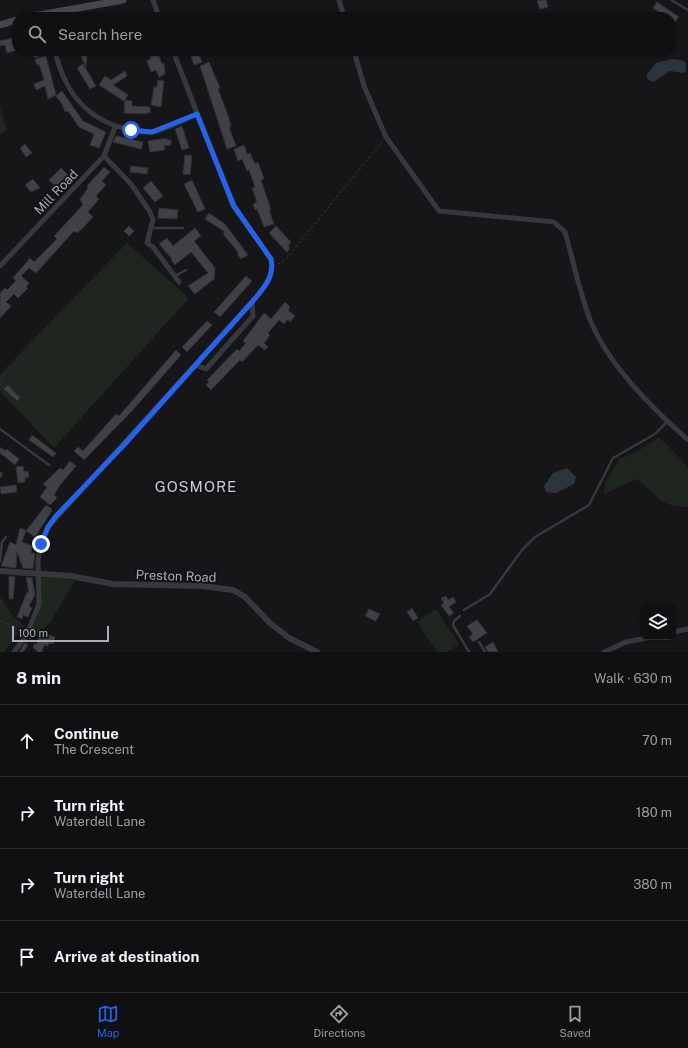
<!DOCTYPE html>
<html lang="en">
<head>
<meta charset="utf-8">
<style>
	body { margin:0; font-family:"Public Sans",sans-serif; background:#19191b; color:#f1f3f6 }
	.controls { position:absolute; right:12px; bottom:12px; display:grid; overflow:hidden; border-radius:8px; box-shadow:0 1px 3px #0004 }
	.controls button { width:36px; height:36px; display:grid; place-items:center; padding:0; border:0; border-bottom:1px solid #303032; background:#101012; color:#f1f3f6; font:20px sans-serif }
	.scale { position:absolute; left:12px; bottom:10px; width:97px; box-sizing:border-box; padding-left:4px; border:2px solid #a8adb8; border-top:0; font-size:11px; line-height:14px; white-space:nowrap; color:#a8adb8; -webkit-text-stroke:3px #111113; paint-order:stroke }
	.stop { position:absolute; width:12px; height:12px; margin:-9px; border:3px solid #2563eb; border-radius:50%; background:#fff }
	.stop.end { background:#2563eb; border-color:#fff; box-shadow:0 1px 4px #0008 }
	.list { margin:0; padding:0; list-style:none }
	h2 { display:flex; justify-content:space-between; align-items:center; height:52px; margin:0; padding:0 16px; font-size:17px }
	h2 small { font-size:13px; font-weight:400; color:#9c9d9f }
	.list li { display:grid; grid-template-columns:26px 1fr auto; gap:12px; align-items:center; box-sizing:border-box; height:72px; padding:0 16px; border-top:1px solid #303032 }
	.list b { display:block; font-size:15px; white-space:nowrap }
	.list p { margin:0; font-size:13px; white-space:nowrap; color:#9c9d9f }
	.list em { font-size:13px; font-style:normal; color:#9c9d9f }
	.icon { flex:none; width:22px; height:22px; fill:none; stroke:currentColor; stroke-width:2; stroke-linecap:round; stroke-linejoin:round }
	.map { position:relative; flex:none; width:688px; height:652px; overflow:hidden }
	.search { position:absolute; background:#101012; box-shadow:0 1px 3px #0004; left:12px; right:12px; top:12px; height:44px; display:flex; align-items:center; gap:10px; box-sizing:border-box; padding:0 14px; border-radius:16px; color:#9c9d9f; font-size:15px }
	.sheet { height:340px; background:#101012 }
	nav { display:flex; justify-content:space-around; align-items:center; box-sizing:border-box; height:56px; border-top:1px solid #303032; background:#101012; font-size:11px; color:#9c9d9f }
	nav a { display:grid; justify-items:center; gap:2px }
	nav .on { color:#2563eb }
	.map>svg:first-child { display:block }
	.green { fill:#1e261f }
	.water { fill:#2c353c }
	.building { fill:#404145; stroke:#303034 }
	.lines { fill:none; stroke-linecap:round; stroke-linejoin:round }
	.path { stroke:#3d3f44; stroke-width:1; stroke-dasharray:2 3; stroke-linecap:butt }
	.service { stroke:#37383d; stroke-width:2.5 }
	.minor { stroke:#37383d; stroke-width:5 }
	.tertiary { stroke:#37383d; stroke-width:6 }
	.secondary { stroke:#45474d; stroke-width:7 }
	.route { stroke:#2563eb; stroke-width:5 }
	.labels { text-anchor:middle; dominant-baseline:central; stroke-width:3.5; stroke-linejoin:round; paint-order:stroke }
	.street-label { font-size:13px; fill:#a8adb8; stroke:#111113 }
	.quarter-label { font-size:15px; letter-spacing:1px; fill:#c9ccd4; stroke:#111113 }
</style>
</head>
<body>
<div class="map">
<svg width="688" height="652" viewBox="0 0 688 652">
	<rect width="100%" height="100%" fill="#161618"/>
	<path class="green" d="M 0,107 L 7,130 L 0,134 Z
		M 127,243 L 189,298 L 54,448 L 0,391 L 0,374 Z
		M 659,437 L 688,467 L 688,507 C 657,507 659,494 636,479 L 604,494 L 606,481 L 620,459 L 638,451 Z
		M 40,577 L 75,580 L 51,621 L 32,640 L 27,638 L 38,614 Z
		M 0,597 L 13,616 L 24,626 L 4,652 L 0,652 Z
		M 436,609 L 459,644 L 447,652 L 437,652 L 417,622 Z"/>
	<path class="water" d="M 672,59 L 684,61 L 686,64 L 686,71 L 683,73 L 670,71 L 653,82 L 647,79 L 647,74 L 656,63 Z
		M 567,468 L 576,477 L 574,484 L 556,493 L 546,492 L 544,486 L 553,473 Z"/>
	<path class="building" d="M 541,0 L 546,0 L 548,7 L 540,9 L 537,1 Z
		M 657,2 L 679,17 L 675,22 L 671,17 L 666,17 L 653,8 Z
		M 13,38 L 17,50 L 7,53 L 5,45 L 0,46 L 0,41 Z
		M 22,51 L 41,51 L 37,58 Z
		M 79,51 L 87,51 L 86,67 Z
		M 148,51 L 157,51 L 162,64 L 164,63 L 165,74 L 159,77 L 156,70 L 151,72 L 147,61 L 151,59 Z
		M 195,51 L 198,51 L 202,62 L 194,65 L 190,53 Z
		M 46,56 L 56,95 L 48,99 L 45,86 L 36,90 L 34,84 L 44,80 L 39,64 L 37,65 L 35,59 Z
		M 209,62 L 220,88 L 218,89 L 229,118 L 231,127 L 229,127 L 236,146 L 227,149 L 200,66 Z
		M 83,64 L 96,86 L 90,89 L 77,68 Z
		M 125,71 L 127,76 L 113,85 L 128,95 L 124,101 L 99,85 L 105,76 L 111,80 Z
		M 158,80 L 164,81 L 161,107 L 151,105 L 154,87 L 157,87 Z
		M 62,91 L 83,121 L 106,132 L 99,148 L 90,145 L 94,134 L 79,127 L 68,111 L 65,112 L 62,104 L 56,96 Z
		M 125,100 L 132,101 L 132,106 L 150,107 L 150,113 L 146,113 L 146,114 L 124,113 Z
		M 182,126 L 189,148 L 182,150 L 175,129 Z
		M 116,136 L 143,142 L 141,149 L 113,142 Z
		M 167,138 L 167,140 L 171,140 L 171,145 L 164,146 L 165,150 L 150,152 L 148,141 Z
		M 25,144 L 32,153 L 26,157 L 20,148 Z
		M 244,145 L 247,154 L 250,153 L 255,164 L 258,162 L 262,173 L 264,179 L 261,180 L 271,210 L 269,210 L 274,224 L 264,227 L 257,209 L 255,210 L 253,204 L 257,202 L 252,188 L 255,187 L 249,170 L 247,171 L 242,159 L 238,161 L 234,149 Z
		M 185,155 L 192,156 L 190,175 L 183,174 Z
		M 131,166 L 148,168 L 147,174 L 130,172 Z
		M 104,167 L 110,172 L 102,181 L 106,185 L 96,196 L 99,199 L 88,212 L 93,217 L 81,230 L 76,233 L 74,231 L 36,273 L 29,268 L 21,276 L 29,283 L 26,287 L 28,288 L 18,298 L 14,294 L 6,302 L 11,306 L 0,318 L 0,293 L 5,288 L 7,290 L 16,281 L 13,278 L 30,258 L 34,262 L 57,239 L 54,236 L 83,205 L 80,199 L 88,188 L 87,186 Z
		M 61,168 L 68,175 L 56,187 L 49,180 Z
		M 33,179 L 40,188 L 31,192 L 25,185 Z
		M 192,180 L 205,209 L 198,212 L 184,184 Z
		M 151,181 L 163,196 L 155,202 L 143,188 Z
		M 159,208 L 178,210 L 177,219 L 158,218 Z
		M 209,213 L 225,224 L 248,255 L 241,259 L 237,254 L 239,253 L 223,234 L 225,232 L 205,219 Z
		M 129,226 L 134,231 L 129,236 L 124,231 Z
		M 276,226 L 291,242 L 288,246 L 290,248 L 287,252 L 269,233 Z
		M 195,228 L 201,236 L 194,241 L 215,268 L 214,279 L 195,294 L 188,286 L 208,273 L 191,252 L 175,265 L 171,260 L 172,259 L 159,244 L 167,238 L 173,246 Z
		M 246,276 L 252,281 L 220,317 L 214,312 Z
		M 285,302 L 290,307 L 288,310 L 295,316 L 290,322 L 288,319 L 284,324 L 279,320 L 268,333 L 270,335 L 264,343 L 268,347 L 265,350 L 258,345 L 242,362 L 240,360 L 211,390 L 206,385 L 209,382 L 207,380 L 237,349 L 239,351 L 246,343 L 243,341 L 264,313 L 271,319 Z
		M 207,321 L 212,325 L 187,352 L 182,347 Z
		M 176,350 L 181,355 L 131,412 L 84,460 L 74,451 L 78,447 L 83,451 L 116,414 L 119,416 Z
		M 8,385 L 20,398 L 17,401 L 4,389 Z
		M 32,435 L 56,453 L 53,457 L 29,440 Z
		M 0,447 L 5,451 L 7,449 L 19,459 L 15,465 L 0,453 Z
		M 70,461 L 76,466 L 60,485 L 54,495 L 57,498 L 50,505 L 40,497 L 47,487 L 43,484 L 60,468 L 63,470 Z
		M 23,466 L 24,472 L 28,471 L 29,477 L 25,478 L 25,482 L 18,483 L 16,467 Z
		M 16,485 L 17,492 L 1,494 L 0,487 Z
		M 46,505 L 52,509 L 51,512 L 35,537 L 26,531 Z
		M 20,528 L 26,530 L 22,542 L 33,546 L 31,553 L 35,553 L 33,569 L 23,568 L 17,552 L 16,568 L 1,566 L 10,542 L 16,545 Z
		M 9,576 L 15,577 L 13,599 L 9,599 Z
		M 26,577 L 32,578 L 35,595 L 29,606 L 32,608 L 28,617 L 23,615 L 22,619 L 17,617 L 27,592 L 29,593 Z
		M 446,596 L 448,600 L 453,597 L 456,602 L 449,607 L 454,613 L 449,616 L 441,605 L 444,603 L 441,598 Z
		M 412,608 L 418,618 L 413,621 L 407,612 Z
		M 369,609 L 380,614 L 376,621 L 365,616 Z
		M 477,620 L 487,633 L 473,642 L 469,637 L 473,634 L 467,626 Z
		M 40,632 L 55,637 L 53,644 L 49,643 L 48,646 L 44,645 L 42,652 L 36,652 L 37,650 L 33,648 L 34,644 L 37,644 Z
		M 493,642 L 498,652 L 488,652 L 485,647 Z
		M 25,643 L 28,645 L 23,652 L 19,652 Z"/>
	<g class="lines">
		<path class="path" d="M 278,264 L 285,260 L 382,142
			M 0,379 L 25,356
			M 0,621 L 21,631"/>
		<path class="service" d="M 671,0 L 688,10
			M 152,228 L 183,228
			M 175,276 L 186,270
			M 0,429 L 49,465
			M 0,561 L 2,542 L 6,537
			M 464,610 L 490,594 L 522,550 L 535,537 L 589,505 L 613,458 L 655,434 L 667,422
			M 460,616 L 454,621 L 453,625 L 469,652
			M 479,642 L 485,652"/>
		<path class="minor" d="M 153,0 L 159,17
			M 339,0 L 344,17
			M 55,51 C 64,91 87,120 127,129 C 135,131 144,133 152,132 C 167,129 183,120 197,114
			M 354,51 L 364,86 L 386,137 L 439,211 L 554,222 L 565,232 C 573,260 579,290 589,317 C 607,364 652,408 688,440
			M 104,156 L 131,184 L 150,212 L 153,220 L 147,243 L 153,247 L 179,282
			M 0,266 L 104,156 L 115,127
			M 195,365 L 206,369 L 253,316 L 252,302
			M 0,474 L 0,475
			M 673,632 L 688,629
			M 14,652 L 27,634 L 39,604 L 38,560 L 41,544 L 48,527 L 252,302 C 263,289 275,277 271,259 L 233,206 L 173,51
			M 604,652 L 626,642 L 652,637"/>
		<path class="tertiary" d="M 0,571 L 71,576 L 113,584 L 203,586 L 233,590 L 245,597 L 270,623 L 289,638 L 317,652"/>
		<path class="secondary" d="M 28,17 L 123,0
			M 0,25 L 17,20"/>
	</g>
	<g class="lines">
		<path class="route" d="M 41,544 L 48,527 L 56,516 L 123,446 L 252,302 C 263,289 275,277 271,259 L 234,206 L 197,114 L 152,132 L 131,130"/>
	</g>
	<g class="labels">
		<g class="street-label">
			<text transform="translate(56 192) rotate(-46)">Mill Road</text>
			<text transform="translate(176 576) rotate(2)">Preston Road</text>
		</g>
		<g class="quarter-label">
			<text x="196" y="486">GOSMORE</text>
		</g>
	</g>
</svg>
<div class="controls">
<button><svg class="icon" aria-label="layers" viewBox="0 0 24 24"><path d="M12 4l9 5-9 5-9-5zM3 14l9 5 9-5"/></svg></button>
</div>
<div class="scale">100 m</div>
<div class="stop" style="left:131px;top:130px"></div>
<div class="stop end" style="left:41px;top:544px"></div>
<div class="search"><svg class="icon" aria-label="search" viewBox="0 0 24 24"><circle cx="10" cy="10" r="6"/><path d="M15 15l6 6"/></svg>Search here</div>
</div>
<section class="sheet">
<h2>8 min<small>Walk · 630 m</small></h2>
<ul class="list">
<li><svg class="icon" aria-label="ahead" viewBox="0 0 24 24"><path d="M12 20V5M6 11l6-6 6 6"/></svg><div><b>Continue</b><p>The Crescent</p></div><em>70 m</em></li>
<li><svg class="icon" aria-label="right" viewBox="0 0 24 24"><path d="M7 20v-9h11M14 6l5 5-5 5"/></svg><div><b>Turn right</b><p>Waterdell Lane</p></div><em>180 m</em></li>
<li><svg class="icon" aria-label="right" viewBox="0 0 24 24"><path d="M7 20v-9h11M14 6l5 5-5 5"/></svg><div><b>Turn right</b><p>Waterdell Lane</p></div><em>380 m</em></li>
<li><svg class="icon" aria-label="arrive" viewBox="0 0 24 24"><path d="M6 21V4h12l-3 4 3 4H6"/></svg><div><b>Arrive at destination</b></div></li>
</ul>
</section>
<nav>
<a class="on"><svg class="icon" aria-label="map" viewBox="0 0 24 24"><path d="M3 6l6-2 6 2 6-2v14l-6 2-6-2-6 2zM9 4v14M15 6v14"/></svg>Map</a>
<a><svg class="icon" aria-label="directions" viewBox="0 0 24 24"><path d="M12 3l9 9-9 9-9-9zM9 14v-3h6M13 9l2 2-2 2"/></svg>Directions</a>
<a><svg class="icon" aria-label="saved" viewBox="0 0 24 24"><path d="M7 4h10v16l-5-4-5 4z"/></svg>Saved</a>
</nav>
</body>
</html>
